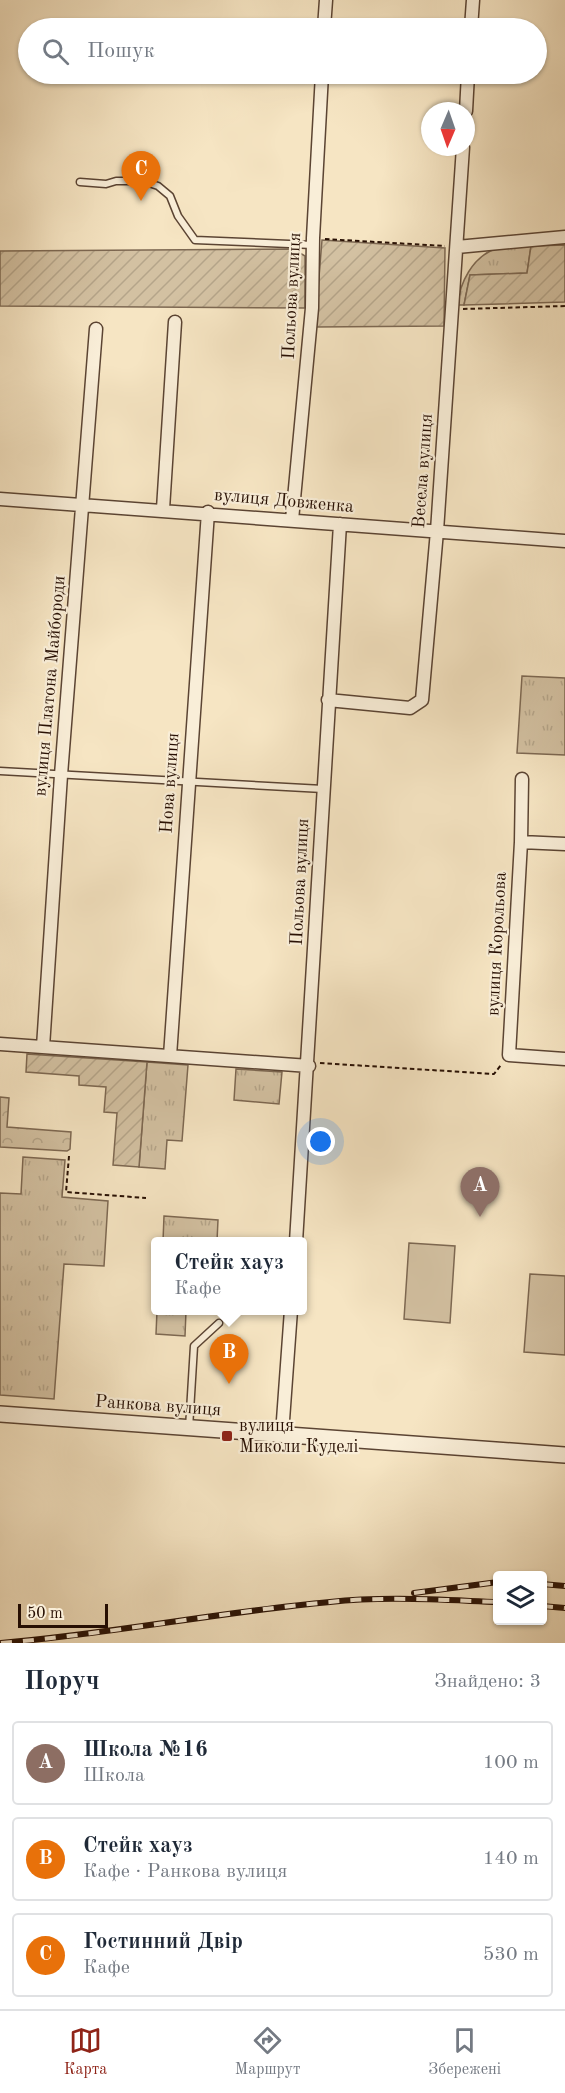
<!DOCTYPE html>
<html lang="uk">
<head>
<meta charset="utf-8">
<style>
	body { margin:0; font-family:"Old Standard TT",serif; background:#f2f2f3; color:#1f2937 }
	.controls { position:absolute; right:18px; bottom:18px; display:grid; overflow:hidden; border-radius:6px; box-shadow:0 2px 4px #0004 }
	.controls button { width:54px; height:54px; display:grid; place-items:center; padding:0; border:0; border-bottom:2px solid #e0e1e3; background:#fff; color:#1f2937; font:30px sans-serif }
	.compass { position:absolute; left:421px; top:102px; width:54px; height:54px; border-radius:50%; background:#fff; box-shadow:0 2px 4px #0004; rotate:182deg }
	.scale { position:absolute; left:18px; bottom:15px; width:90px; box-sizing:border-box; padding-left:6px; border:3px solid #270f03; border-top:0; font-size:16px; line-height:21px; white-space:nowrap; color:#270f03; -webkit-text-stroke:4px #f9eed8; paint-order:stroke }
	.you { position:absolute; left:321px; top:1142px; width:21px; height:21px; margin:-15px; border:4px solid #fff; border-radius:50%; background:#1a73e8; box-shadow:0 0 0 9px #1a73e833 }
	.badge { display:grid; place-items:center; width:39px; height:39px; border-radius:50%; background:#8f2418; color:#fff; font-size:20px; font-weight:700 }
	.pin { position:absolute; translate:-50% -50px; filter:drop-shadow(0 2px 3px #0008) }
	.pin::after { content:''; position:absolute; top:32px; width:21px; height:18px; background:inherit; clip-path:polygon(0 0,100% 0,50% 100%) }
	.popup { position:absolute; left:151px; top:1237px; width:156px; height:78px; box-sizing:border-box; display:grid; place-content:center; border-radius:6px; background:#fff; filter:drop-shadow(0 2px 4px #0005); font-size:20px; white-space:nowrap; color:#747a83 }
	.popup b { font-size:22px; color:#1f2937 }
	.popup::after { content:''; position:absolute; left:50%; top:100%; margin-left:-12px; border:12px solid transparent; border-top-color:#fff }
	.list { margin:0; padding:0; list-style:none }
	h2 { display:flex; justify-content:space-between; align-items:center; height:78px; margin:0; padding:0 24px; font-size:26px }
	h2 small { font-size:20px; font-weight:400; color:#747a83 }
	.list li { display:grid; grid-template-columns:39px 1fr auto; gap:18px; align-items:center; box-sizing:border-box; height:84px; margin:0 12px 12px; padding:0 12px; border:2px solid #e0e1e3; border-radius:6px }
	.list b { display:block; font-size:22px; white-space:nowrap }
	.list p { margin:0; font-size:20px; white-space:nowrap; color:#747a83 }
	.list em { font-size:20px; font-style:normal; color:#747a83 }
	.icon { flex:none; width:33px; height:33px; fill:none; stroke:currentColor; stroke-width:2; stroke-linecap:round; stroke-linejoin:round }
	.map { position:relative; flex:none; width:565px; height:1643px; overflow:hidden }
	.search { position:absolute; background:#fff; box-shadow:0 2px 4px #0004; left:18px; right:18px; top:18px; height:66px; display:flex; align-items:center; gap:15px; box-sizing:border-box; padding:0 21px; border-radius:33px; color:#747a83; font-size:22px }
	.sheet { height:366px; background:#fff }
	nav { display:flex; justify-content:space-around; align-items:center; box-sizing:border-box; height:84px; border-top:2px solid #e0e1e3; background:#fff; font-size:16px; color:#747a83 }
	nav a { display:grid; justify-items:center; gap:3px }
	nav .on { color:#8f2418 }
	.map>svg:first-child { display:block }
	.grass { fill:url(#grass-tufts); stroke:#7d6852; stroke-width:1.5 }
	.park { fill:url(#park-crowns); stroke:#7d6852; stroke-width:1.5 }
	.garden { fill:url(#garden-furrows); stroke:#7d6852; stroke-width:1.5 }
	.pitch { fill:#d3c1a2; stroke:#7d6852; stroke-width:1.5 }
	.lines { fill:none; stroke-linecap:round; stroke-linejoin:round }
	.service-casing { stroke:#5b4433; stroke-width:9 }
	.minor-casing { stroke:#5b4433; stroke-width:15 }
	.tertiary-casing { stroke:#5b4433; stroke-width:18 }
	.path { stroke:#270f03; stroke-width:2; stroke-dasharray:4.5 3; stroke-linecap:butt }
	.service { stroke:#f9eed8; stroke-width:6 }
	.minor { stroke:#f9eed8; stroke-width:12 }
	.tertiary { stroke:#f9eed8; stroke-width:15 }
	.rail-casing { stroke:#270f03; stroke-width:6 }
	.rail { stroke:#f9eed8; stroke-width:4; stroke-dasharray:11; stroke-linecap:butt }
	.poi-dot { fill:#8f2418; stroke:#f9eed8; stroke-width:2 }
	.labels { text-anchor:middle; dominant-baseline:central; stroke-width:4.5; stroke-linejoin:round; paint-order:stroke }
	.street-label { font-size:18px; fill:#270f03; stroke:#f9eed8 }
	.poi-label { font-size:18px; fill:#270f03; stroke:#f9eed8; text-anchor:start }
</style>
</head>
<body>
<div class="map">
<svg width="565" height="1643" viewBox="0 0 565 1643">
	<defs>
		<pattern id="grass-tufts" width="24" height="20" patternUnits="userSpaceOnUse" patternTransform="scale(1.5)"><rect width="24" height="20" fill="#d3c1a2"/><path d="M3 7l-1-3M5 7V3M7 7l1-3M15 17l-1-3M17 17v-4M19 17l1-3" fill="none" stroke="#b5a58a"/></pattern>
		<pattern id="park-crowns" width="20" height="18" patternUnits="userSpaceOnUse" patternTransform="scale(1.5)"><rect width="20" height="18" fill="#d3c1a2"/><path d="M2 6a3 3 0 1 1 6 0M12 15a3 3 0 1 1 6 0" fill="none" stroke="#b5a58a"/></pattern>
		<pattern id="garden-furrows" width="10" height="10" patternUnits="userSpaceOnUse" patternTransform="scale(1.5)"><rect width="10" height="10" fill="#d3c1a2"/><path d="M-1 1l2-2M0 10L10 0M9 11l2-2" fill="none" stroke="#b5a58a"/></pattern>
	</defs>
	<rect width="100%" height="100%" fill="#f6e5c3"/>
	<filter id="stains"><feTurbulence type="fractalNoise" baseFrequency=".00333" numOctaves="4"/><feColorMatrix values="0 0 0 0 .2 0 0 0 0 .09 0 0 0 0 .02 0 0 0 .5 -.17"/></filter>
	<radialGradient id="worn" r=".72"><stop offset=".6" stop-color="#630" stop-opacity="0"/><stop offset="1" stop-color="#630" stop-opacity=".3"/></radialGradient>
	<path class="grass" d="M 565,242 L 565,245 L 531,246 L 527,273 L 470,275 L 464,305 L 458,305 C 459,283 473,257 495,249 C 510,244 547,244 565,242 Z
		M 522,676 L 565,678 L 565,755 L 517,753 Z
		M 147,1062 L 188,1065 L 182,1141 L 167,1140 L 165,1169 L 139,1167 Z
		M 236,1069 L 282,1072 L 279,1104 L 234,1100 Z
		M 23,1157 L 65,1160 L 62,1197 L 108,1201 L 104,1266 L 64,1264 L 54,1399 L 0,1395 L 0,1193 L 21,1194 Z
		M 164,1216 L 218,1220 L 217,1241 L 163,1241 Z
		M 157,1311 L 186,1311 L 185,1336 L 156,1334 Z"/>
	<path class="park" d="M 0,1097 L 9,1098 L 7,1127 L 71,1132 L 70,1149 L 67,1151 L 0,1147 Z"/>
	<path class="garden" d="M 322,240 L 445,248 L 444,326 L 315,327 Z
		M 565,245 L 565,302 L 464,305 L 470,275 L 527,273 L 531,246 Z
		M 293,249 L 305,256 L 305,308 L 0,306 L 0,251 Z
		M 27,1054 L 147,1062 L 139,1167 L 113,1165 L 117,1113 L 104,1112 L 106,1087 L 79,1085 L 79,1076 L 26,1072 Z"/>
	<path class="pitch" d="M 409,1243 L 455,1246 L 450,1323 L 404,1319 Z
		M 530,1274 L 565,1276 L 565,1355 L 524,1352 Z"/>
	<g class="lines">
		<g class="service-casing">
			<path id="service" d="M 80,182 L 106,184 L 116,181 L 143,181 L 158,186 L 170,196 L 178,216 L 195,240 L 313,245
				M 0,771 L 323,789
				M 189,1428 L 194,1346 L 219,1323"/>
		</g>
		<g class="minor-casing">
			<path id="minor" d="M 324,28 L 326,0
				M 471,28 L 473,0
				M 466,111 L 468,74
				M 457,247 L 565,237
				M 0,499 L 565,541
				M 163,509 L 175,322
				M 292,520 L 312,308 L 313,238 L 322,74
				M 328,700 L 410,708 L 422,700 L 437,531 L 463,147
				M 522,779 L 521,842 L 509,1055 L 565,1059
				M 521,842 L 565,844
				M 0,1044 L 309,1066
				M 43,1047 L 61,775 L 96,329
				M 170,1056 L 208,512
				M 296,1242 L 340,524
				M 282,1434 L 291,1310"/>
		</g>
		<g class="tertiary-casing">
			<path id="tertiary" d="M 0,1414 L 565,1455"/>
		</g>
		<path class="path" d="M 325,239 L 445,246
			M 463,309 L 565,306
			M 320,1063 L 494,1074 L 501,1065
			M 69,1156 L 66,1192 L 146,1198"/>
		<use href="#service" class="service"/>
		<use href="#minor" class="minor"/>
		<use href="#tertiary" class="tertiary"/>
		<g class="rail-casing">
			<path id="rail" d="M 542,1584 L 565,1586
				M 414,1593 L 498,1582
				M 542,1606 L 565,1608
				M 1,1643 C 111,1634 219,1612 330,1602 C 385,1596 442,1600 498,1602"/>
		</g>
		<use href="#rail" class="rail"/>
	</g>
	<rect class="poi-dot" x="221" y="1430" width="12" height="12" rx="3"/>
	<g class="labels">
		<g class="street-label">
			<text transform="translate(292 296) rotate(-87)">Польова вулиця</text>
			<text transform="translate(423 471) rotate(-86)">Весела вулиця</text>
			<text transform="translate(284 501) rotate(5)">вулиця Довженка</text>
			<text transform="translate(50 686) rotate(-85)">вулиця Платона Майбороди</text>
			<text transform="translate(170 783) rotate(-86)">Нова вулиця</text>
			<text transform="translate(300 882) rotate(-87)">Польова вулиця</text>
			<text transform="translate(497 944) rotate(-87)">вулиця Корольова</text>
			<text transform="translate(158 1406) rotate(4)">Ранкова вулиця</text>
		</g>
		<g class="poi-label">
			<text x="239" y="1426">вулиця<tspan x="239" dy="21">Миколи Куделі</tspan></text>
		</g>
	</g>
	<rect width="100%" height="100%" filter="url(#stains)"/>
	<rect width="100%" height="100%" fill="url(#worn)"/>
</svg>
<div class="controls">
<button><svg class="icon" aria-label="layers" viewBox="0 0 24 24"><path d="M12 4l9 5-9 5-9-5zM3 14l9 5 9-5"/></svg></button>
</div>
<svg class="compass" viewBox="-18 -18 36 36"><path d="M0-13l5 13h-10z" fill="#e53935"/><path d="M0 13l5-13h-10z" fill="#747a83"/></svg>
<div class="scale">50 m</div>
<div class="you"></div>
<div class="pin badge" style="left:480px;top:1217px;background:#8d6e63">A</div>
<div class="pin badge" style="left:229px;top:1384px;background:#e8710a">B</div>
<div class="popup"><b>Стейк хауз</b>Кафе</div>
<div class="pin badge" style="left:141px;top:201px;background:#e8710a">C</div>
<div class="search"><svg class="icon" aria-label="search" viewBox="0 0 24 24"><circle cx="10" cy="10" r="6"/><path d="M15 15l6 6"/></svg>Пошук</div>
</div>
<section class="sheet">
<h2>Поруч<small>Знайдено: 3</small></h2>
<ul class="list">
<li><span class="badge" style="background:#8d6e63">A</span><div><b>Школа №16</b><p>Школа</p></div><em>100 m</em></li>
<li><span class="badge" style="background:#e8710a">B</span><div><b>Стейк хауз</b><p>Кафе · Ранкова вулиця</p></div><em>140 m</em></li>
<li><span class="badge" style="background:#e8710a">C</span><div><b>Гостинний Двір</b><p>Кафе</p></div><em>530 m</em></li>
</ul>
</section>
<nav>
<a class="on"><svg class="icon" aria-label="map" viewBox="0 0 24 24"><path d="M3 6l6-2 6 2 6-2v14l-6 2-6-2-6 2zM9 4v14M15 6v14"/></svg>Карта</a>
<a><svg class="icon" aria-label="directions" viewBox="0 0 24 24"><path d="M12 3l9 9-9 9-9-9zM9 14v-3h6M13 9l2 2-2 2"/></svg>Маршрут</a>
<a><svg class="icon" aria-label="saved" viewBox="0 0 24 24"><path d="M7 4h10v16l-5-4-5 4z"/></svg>Збережені</a>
</nav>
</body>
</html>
